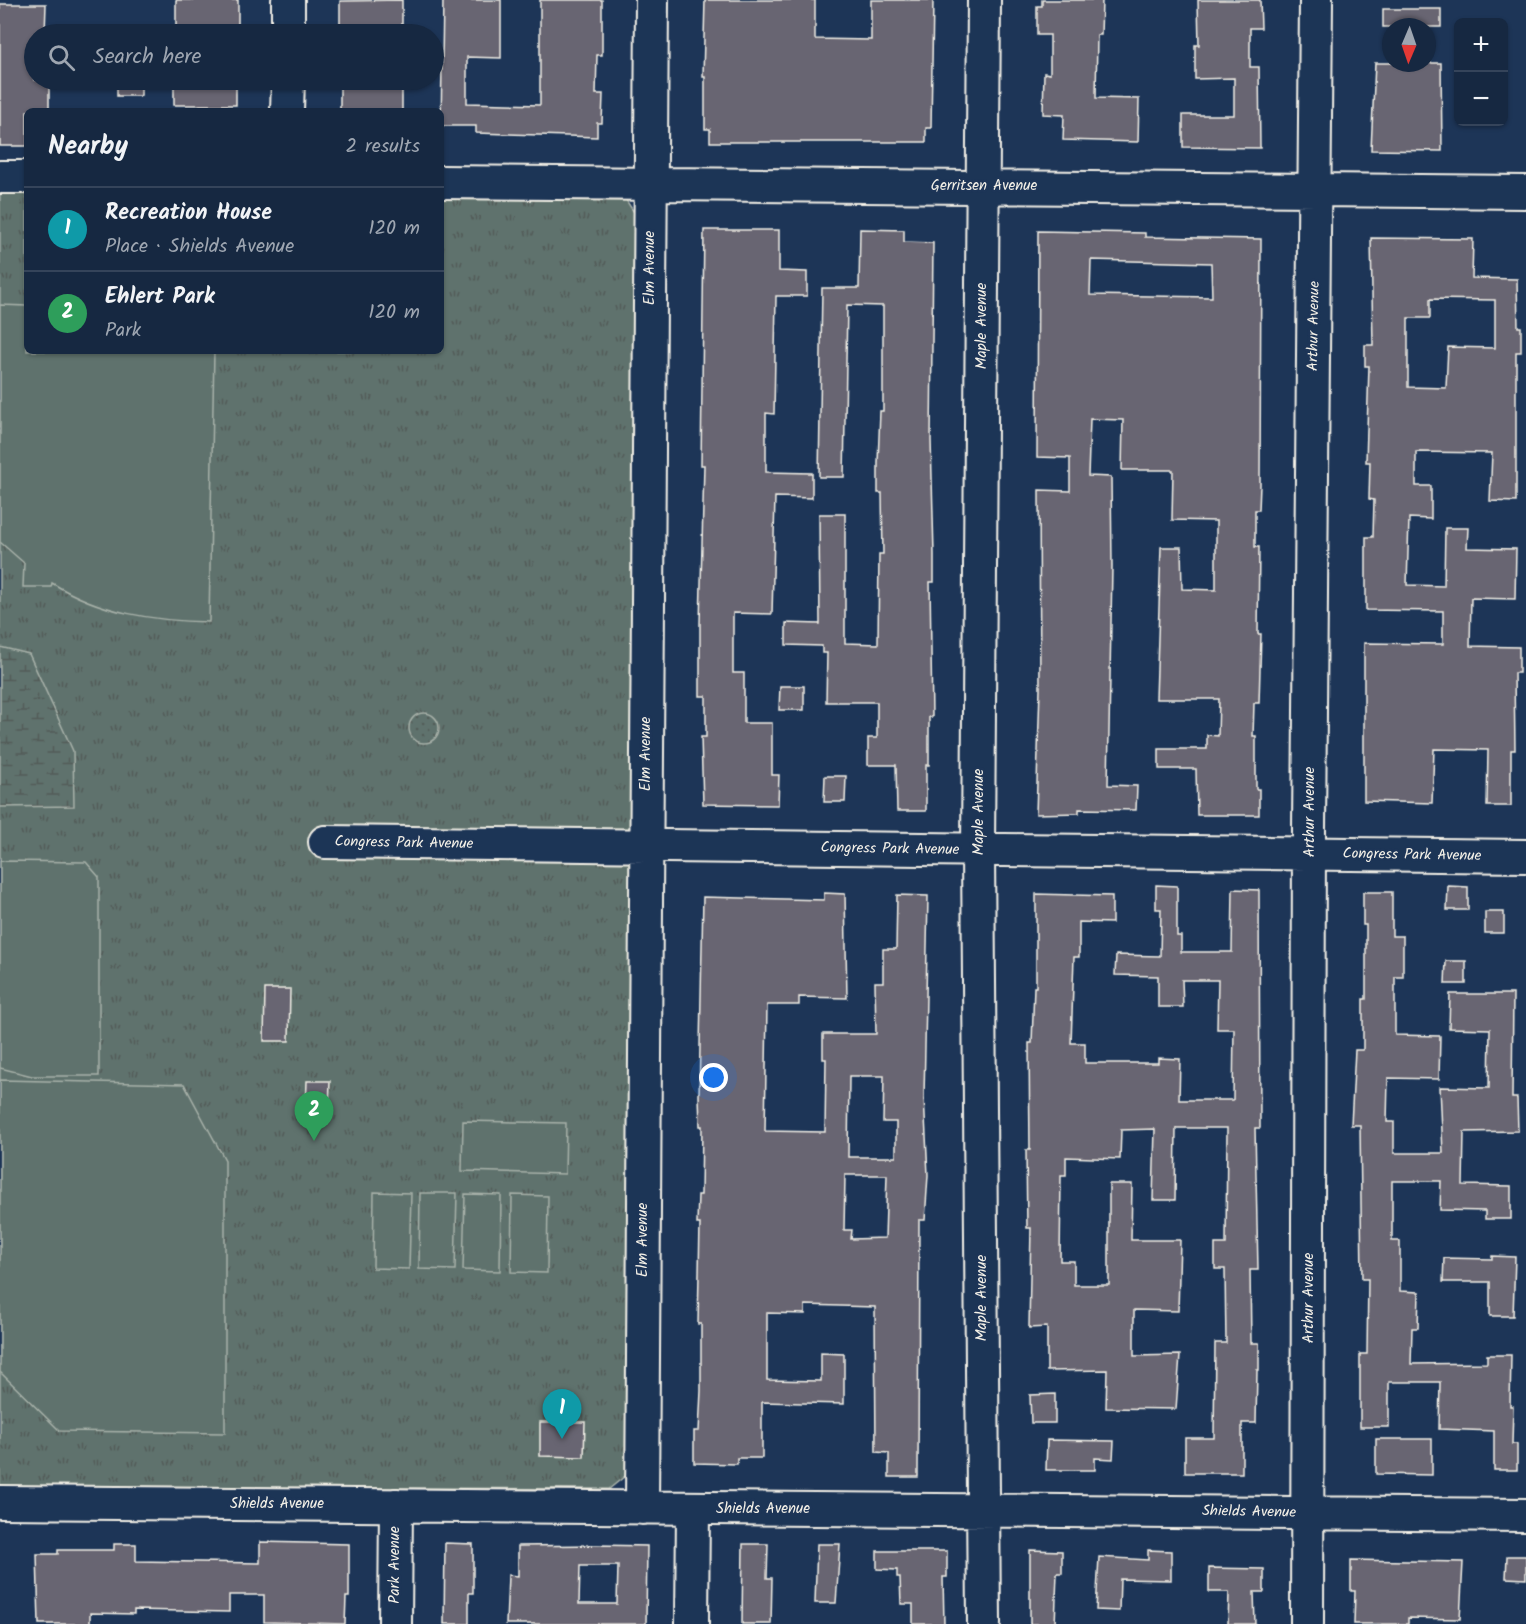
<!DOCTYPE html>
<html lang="en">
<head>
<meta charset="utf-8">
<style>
	body { margin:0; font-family:Kalam,sans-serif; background:#1f3048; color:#f1f3f6 }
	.controls { position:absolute; right:18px; top:18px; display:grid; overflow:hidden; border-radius:9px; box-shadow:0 2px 4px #0004 }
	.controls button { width:54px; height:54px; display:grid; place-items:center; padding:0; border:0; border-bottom:2px solid #35445a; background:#162841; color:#f1f3f6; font:30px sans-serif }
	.compass { position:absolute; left:1382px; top:18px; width:54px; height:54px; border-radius:50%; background:#162841; box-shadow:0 2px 4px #0004; rotate:182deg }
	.you { position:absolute; left:714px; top:1078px; width:21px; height:21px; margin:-15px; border:4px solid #fff; border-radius:50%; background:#1a73e8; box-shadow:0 0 0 9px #1a73e833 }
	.badge { display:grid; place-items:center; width:39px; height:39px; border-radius:50%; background:#ff9aa2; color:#fff; font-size:20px; font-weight:700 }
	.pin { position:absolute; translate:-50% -50px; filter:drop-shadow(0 2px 3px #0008) }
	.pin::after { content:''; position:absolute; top:32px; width:21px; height:18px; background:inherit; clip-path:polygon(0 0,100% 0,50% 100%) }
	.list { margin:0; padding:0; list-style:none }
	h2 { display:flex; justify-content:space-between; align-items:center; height:78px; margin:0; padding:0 24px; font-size:26px }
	h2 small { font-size:20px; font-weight:400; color:#9ea6b1 }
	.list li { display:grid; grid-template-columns:39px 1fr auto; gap:18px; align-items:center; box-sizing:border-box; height:84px; padding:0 24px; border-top:2px solid #35445a }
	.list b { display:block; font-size:22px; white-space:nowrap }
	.list p { margin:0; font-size:20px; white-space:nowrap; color:#9ea6b1 }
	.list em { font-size:20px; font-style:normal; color:#9ea6b1 }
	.icon { flex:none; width:33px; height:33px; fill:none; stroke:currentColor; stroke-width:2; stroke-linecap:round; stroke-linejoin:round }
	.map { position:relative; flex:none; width:1526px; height:1624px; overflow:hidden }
	.search { position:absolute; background:#162841; box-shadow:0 2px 4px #0004; left:24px; top:24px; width:420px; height:66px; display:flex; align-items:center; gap:15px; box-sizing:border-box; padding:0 21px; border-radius:33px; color:#9ea6b1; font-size:22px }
	.panel { position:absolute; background:#162841; box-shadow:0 2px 4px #0004; left:24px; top:108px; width:420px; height:246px; border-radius:9px }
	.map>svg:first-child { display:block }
	.grass { fill:url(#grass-tufts); stroke:#a9b2aa; stroke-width:1.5 }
	.wetland { fill:url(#wetland-marsh); stroke:#a9b2aa; stroke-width:1.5 }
	.garden { fill:url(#garden-dots); stroke:#a9b2aa; stroke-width:1.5 }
	.pitch { fill:#5e726d; stroke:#a9b2aa; stroke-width:1.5 }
	.building { fill:#686572; stroke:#f4f1e8; stroke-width:1.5; fill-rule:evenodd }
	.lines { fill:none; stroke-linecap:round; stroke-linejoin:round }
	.minor-casing { stroke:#f4f1e8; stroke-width:36 }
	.minor { stroke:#1d3557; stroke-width:32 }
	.labels { text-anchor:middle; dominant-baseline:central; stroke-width:5; stroke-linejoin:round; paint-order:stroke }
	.street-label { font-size:15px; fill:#f4f1e8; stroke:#1d3557 }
</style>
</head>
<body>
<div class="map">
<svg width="1526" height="1624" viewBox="0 0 1526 1624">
	<defs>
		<pattern id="grass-tufts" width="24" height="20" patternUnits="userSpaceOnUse" patternTransform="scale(1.5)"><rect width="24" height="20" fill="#5e726d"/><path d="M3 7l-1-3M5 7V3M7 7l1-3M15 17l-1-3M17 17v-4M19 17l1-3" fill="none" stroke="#525b58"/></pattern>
		<pattern id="wetland-marsh" width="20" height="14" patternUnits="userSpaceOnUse" patternTransform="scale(1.5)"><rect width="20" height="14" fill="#5e726d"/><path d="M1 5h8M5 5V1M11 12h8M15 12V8" fill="none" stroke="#525b58"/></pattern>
		<pattern id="garden-dots" width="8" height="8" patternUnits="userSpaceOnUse" patternTransform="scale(1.5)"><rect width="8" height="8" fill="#5e726d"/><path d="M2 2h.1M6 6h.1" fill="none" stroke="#525b58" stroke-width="1.8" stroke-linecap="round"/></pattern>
	</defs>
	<rect width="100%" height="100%" fill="#1d3557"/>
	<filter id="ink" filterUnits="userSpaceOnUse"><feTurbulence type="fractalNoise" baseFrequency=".0167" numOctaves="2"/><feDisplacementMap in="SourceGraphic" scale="12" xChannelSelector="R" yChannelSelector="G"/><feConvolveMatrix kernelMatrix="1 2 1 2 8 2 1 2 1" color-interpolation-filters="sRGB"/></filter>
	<g filter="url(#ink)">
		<path class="grass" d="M 0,190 L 27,190 L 27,351 L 441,351 L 441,194 L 617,196 L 626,200 L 637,217 L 627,1464 L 625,1476 L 609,1489 L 0,1486 Z"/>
		<path class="wetland" d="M 0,647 L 29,654 L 73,751 L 74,806 L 0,807 Z"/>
		<path class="garden" d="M409 728a15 15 0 1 1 30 0a15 15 0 1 1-30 0Z"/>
		<path class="pitch" d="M 0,305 L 27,306 L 27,351 L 214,351 L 209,622 C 154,621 100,613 52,583 L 51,587 L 23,587 L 24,563 L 0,542 Z
			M 0,861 L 86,862 L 99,877 L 99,1076 L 32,1076 L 0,1068 Z
			M 0,1080 L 184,1084 L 225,1160 L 225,1433 L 60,1431 L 0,1372 Z
			M 463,1121 L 566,1123 L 565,1174 L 462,1171 Z
			M 374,1192 L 411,1193 L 409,1269 L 373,1268 Z
			M 420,1193 L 457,1193 L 455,1270 L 419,1269 Z
			M 465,1194 L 501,1195 L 500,1271 L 463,1270 Z
			M 512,1195 L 548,1196 L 547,1273 L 511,1272 Z"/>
		<path class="building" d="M 176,0 L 238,0 L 238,28 L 233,28 L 233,34 L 176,34 Z
			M 402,0 L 402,31 L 340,30 L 340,1 Z
			M 443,0 L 501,0 L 501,58 L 467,57 L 467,103 L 540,105 L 540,0 L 602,0 L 602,55 L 597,55 L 596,94 L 603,94 L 602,123 L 597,123 L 597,137 L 476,133 L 476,126 L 441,126 Z
			M 705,0 L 815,0 L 815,39 L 871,40 L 871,0 L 933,0 L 931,128 L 926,128 L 926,142 L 710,142 L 710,129 L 705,129 L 705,77 L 703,77 Z
			M 1042,0 L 1102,0 L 1101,35 L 1097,35 L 1096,98 L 1139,99 L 1138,142 L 1063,140 L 1064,115 L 1043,114 L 1044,73 L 1050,74 L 1050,35 L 1037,35 L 1037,6 L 1042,6 Z
			M 1198,0 L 1260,0 L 1261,28 L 1250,28 L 1250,67 L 1259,67 L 1260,148 L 1183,147 L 1183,115 L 1234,115 L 1234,78 L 1195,79 L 1195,45 L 1199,45 Z
			M 0,4 L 46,4 L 45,34 L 34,34 L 34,80 L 49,80 L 49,111 L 27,111 L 27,146 L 0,146 Z
			M 1383,9 L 1441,9 L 1441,27 L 1383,27 Z
			M 1375,63 L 1441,63 L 1442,151 L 1371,150 Z
			M 117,80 L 141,80 L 141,96 L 117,96 Z
			M 174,80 L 236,80 L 236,105 L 174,105 Z
			M 340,80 L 402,80 L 402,111 L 340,111 Z
			M 860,229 L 904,230 L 904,242 L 933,243 L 931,440 L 934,554 L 934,582 L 930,582 L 932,717 L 929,717 L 929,765 L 926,765 L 926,811 L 897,811 L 896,765 L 868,765 L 868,738 L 877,738 L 877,702 L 826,702 L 827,653 L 822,653 L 822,646 L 786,645 L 786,623 L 820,624 L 819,514 L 845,514 L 845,643 L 878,644 L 879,554 L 883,554 L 882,493 L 878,493 L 878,463 L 880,411 L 883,411 L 883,306 L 847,305 L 844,477 L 819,477 L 822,288 L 859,288 Z
			M 704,230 L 779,230 L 779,271 L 807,272 L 807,296 L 776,296 L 774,414 L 766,413 L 766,472 L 812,473 L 812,498 L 775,497 L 772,614 L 733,613 L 733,673 L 744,673 L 744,723 L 772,723 L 772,775 L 779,775 L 778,805 L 703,804 L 701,737 L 706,737 L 706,696 L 700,696 L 700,624 L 704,465 L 701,465 Z
			M 1038,231 L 1145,233 L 1145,237 L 1261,239 L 1260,485 L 1259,510 L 1255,510 L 1255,547 L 1259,547 L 1258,634 L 1261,634 L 1259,703 L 1254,703 L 1253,736 L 1256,736 L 1256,789 L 1259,789 L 1259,815 L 1197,815 L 1196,769 L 1159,769 L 1159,749 L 1207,749 L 1207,735 L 1218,736 L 1219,699 L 1156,699 L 1161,547 L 1181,547 L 1182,589 L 1216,590 L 1216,521 L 1172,520 L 1173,470 L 1122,470 L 1123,420 L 1090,419 L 1088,476 L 1111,477 L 1112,567 L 1108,785 L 1137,786 L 1136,810 L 1079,809 L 1079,813 L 1036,814 L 1040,689 L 1039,490 L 1070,491 L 1070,458 L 1037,457 ZM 1091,260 L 1211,263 L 1212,297 L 1090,295 Z
			M 1371,238 L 1473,239 L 1472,278 L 1517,279 L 1518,327 L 1521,327 L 1521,352 L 1516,352 L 1516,502 L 1490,501 L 1492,453 L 1416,452 L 1416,486 L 1431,486 L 1431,519 L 1409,518 L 1407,585 L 1444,586 L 1445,528 L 1468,528 L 1467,548 L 1516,549 L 1515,599 L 1471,598 L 1470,646 L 1519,647 L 1519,673 L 1514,673 L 1515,750 L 1511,750 L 1511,806 L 1487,806 L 1488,750 L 1434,749 L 1432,803 L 1364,801 L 1364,643 L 1443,644 L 1443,611 L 1366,610 L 1366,537 L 1373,537 L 1374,500 L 1369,499 L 1370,462 L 1366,462 L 1369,366 L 1365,366 L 1365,345 L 1373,345 ZM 1430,299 L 1495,300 L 1495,348 L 1448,347 L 1446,388 L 1408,387 L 1408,318 L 1430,318 Z
			M 780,686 L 804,686 L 804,710 L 779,710 Z
			M 825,776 L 846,776 L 845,802 L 824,802 Z
			M 1156,885 L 1177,886 L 1177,936 L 1181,936 L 1181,952 L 1232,952 L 1233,889 L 1259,890 L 1260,1128 L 1255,1128 L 1258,1270 L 1250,1270 L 1251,1343 L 1259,1343 L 1259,1370 L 1257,1370 L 1256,1423 L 1242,1423 L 1242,1473 L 1185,1473 L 1185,1438 L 1214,1438 L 1215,1343 L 1226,1343 L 1225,1269 L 1215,1269 L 1215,1244 L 1226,1244 L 1227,1128 L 1176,1128 L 1175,1200 L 1153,1200 L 1155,1129 L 1121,1130 L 1120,1159 L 1066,1157 L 1066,1175 L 1061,1175 L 1060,1261 L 1074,1261 L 1074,1285 L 1109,1285 L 1109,1184 L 1132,1184 L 1131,1240 L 1180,1240 L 1178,1311 L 1134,1310 L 1134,1356 L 1180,1355 L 1176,1409 L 1106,1408 L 1107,1370 L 1047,1371 L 1047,1327 L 1029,1328 L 1031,1228 L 1027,1228 L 1026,1150 L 1030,1150 L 1029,1043 L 1032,1043 L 1034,987 L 1036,987 L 1036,894 L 1112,896 L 1112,923 L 1079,922 L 1079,957 L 1074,957 L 1071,1043 L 1085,1043 L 1085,1063 L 1158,1063 L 1158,1058 L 1180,1059 L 1179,1100 L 1233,1100 L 1234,1029 L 1217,1029 L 1218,980 L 1182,980 L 1183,1007 L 1158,1007 L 1158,976 L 1115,975 L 1116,955 L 1160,956 L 1161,909 L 1156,909 Z
			M 1448,886 L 1468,887 L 1468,910 L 1447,910 Z
			M 1363,892 L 1392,892 L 1392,936 L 1403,936 L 1403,977 L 1395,977 L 1395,1035 L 1440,1036 L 1439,1079 L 1388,1078 L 1387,1122 L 1394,1122 L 1394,1153 L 1443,1153 L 1440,1087 L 1489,1088 L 1490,1029 L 1449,1028 L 1450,994 L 1513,994 L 1512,1098 L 1517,1098 L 1518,1131 L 1464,1132 L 1463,1185 L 1511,1186 L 1511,1219 L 1485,1219 L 1485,1211 L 1440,1210 L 1441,1181 L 1392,1181 L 1392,1241 L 1400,1241 L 1400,1291 L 1419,1292 L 1418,1328 L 1412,1328 L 1411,1364 L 1487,1363 L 1487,1355 L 1511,1355 L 1510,1406 L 1513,1406 L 1512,1444 L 1517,1444 L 1517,1470 L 1494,1470 L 1494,1431 L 1439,1429 L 1440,1382 L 1389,1382 L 1389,1427 L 1360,1427 L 1360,1354 L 1367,1354 L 1368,1279 L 1362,1279 L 1360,1125 L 1351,1125 L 1355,1050 L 1363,1050 L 1363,999 L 1366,999 L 1366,925 L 1363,925 Z
			M 824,893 L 845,894 L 847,998 L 799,997 L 799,1005 L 767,1005 L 765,1131 L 825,1132 L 826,1059 L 823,1059 L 823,1034 L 876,1034 L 875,982 L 883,982 L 883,949 L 896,949 L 897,895 L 928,896 L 924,1097 L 928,1175 L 925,1220 L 919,1220 L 918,1477 L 889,1477 L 889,1453 L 876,1452 L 875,1307 L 805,1305 L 805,1314 L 767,1313 L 767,1380 L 821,1381 L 821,1353 L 844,1354 L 844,1404 L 762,1402 L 762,1458 L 737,1458 L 737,1464 L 694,1463 L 694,1431 L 699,1431 L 701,1391 L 701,1324 L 698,1324 L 700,1224 L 697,1224 L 698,1195 L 701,1195 L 702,1126 L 700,1126 L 699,1096 L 703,897 L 824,900 ZM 849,1076 L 884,1076 L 883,1122 L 896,1122 L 896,1157 L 848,1157 ZM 845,1175 L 887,1175 L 885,1238 L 851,1239 L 852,1230 L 844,1230 Z
			M 1485,912 L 1504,912 L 1504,933 L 1485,933 Z
			M 1446,961 L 1466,961 L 1466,984 L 1445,984 Z
			M 265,989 L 290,989 L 289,1041 L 264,1041 Z
			M 307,1081 L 330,1081 L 329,1110 L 306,1109 Z
			M 1492,1256 L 1515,1257 L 1513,1316 L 1490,1316 L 1490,1282 L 1443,1282 L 1444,1258 L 1492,1259 Z
			M 1055,1394 L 1055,1423 L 1031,1423 L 1030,1395 Z
			M 540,1422 L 585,1422 L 584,1457 L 540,1456 Z
			M 1376,1439 L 1432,1439 L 1432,1475 L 1376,1474 Z
			M 1047,1440 L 1114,1441 L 1113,1459 L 1095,1458 L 1095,1470 L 1046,1470 Z
			M 260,1542 L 349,1544 L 349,1597 L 346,1597 L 345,1624 L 264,1622 L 264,1595 L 229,1595 L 229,1612 L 134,1610 L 134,1614 L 90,1613 L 90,1624 L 39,1624 L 37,1554 L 58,1554 L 58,1550 L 114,1550 L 114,1544 L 136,1544 L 136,1561 L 260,1563 Z
			M 445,1543 L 473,1544 L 473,1593 L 469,1593 L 469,1624 L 444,1624 Z
			M 743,1544 L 768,1544 L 767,1578 L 772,1578 L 771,1624 L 742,1624 Z
			M 817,1544 L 840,1544 L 836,1603 L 815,1603 Z
			M 597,1545 L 647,1546 L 646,1624 L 506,1624 L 508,1575 L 518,1576 L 518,1546 ZM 580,1566 L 618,1566 L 617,1604 L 579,1604 Z
			M 1030,1550 L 1062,1551 L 1062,1573 L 1057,1573 L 1055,1624 L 1030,1624 Z
			M 1148,1550 L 1171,1551 L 1171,1580 L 1120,1579 L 1119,1611 L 1096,1610 L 1099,1557 L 1148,1560 Z
			M 877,1551 L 947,1551 L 947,1577 L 943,1577 L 944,1624 L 913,1624 L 913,1604 L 901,1604 L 900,1577 L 897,1577 L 897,1570 L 877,1569 Z
			M 1507,1556 L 1526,1556 L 1526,1579 L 1506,1578 Z
			M 1351,1560 L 1463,1562 L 1460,1619 L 1408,1618 L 1408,1624 L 1354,1624 L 1355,1591 L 1351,1591 Z
			M 1209,1568 L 1264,1569 L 1264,1592 L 1254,1592 L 1255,1624 L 1228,1624 L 1229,1592 L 1209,1592 Z"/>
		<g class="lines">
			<g class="minor-casing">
				<path id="minor" d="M 984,0 L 978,851 L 984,1624
					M 288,34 L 288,0
					M 287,111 L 288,80
					M 0,177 L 27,177
					M 441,182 L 1526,192
					M 325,842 L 1526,856
					M 0,1502 L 1526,1515
					M 642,1508 L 652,0
					M 395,1624 L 396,1505
					M 692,1624 L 693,1509
					M 1307,1624 L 1309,830 L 1316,0"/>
			</g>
			<use href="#minor" class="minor"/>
		</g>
	</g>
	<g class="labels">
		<g class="street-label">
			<text x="984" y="186">Gerritsen Avenue</text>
			<text transform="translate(650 268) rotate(-90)">Elm Avenue</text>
			<text transform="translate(982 326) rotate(-90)">Maple Avenue</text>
			<text transform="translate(1314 326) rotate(-89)">Arthur Avenue</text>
			<text transform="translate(646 754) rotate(-90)">Elm Avenue</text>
			<text transform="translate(979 812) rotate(-90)">Maple Avenue</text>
			<text transform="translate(1310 812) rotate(-90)">Arthur Avenue</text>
			<text transform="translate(404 843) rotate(1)">Congress Park Avenue</text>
			<text transform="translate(890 849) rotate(1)">Congress Park Avenue</text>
			<text transform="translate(1412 855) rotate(1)">Congress Park Avenue</text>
			<text transform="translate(643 1240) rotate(-90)">Elm Avenue</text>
			<text transform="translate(982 1298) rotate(-90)">Maple Avenue</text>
			<text transform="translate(1309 1298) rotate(-90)">Arthur Avenue</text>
			<text x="277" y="1504">Shields Avenue</text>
			<text x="763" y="1509">Shields Avenue</text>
			<text transform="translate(1249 1512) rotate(1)">Shields Avenue</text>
			<text transform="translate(395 1565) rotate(-90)">Park Avenue</text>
		</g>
	</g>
</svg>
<div class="controls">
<button>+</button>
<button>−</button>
</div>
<svg class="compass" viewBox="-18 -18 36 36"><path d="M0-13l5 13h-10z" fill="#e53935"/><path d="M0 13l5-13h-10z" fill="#9ea6b1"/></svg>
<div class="you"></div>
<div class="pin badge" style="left:562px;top:1439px;background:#0f9aa8">1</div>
<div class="pin badge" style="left:314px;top:1141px;background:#2e9e5b">2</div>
<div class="search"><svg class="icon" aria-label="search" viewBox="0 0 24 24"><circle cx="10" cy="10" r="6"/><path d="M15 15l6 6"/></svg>Search here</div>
<section class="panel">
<h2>Nearby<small>2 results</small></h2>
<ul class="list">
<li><span class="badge" style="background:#0f9aa8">1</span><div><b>Recreation House</b><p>Place · Shields Avenue</p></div><em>120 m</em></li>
<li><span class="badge" style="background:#2e9e5b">2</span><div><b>Ehlert Park</b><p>Park</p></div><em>120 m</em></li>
</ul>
</section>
</div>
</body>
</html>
